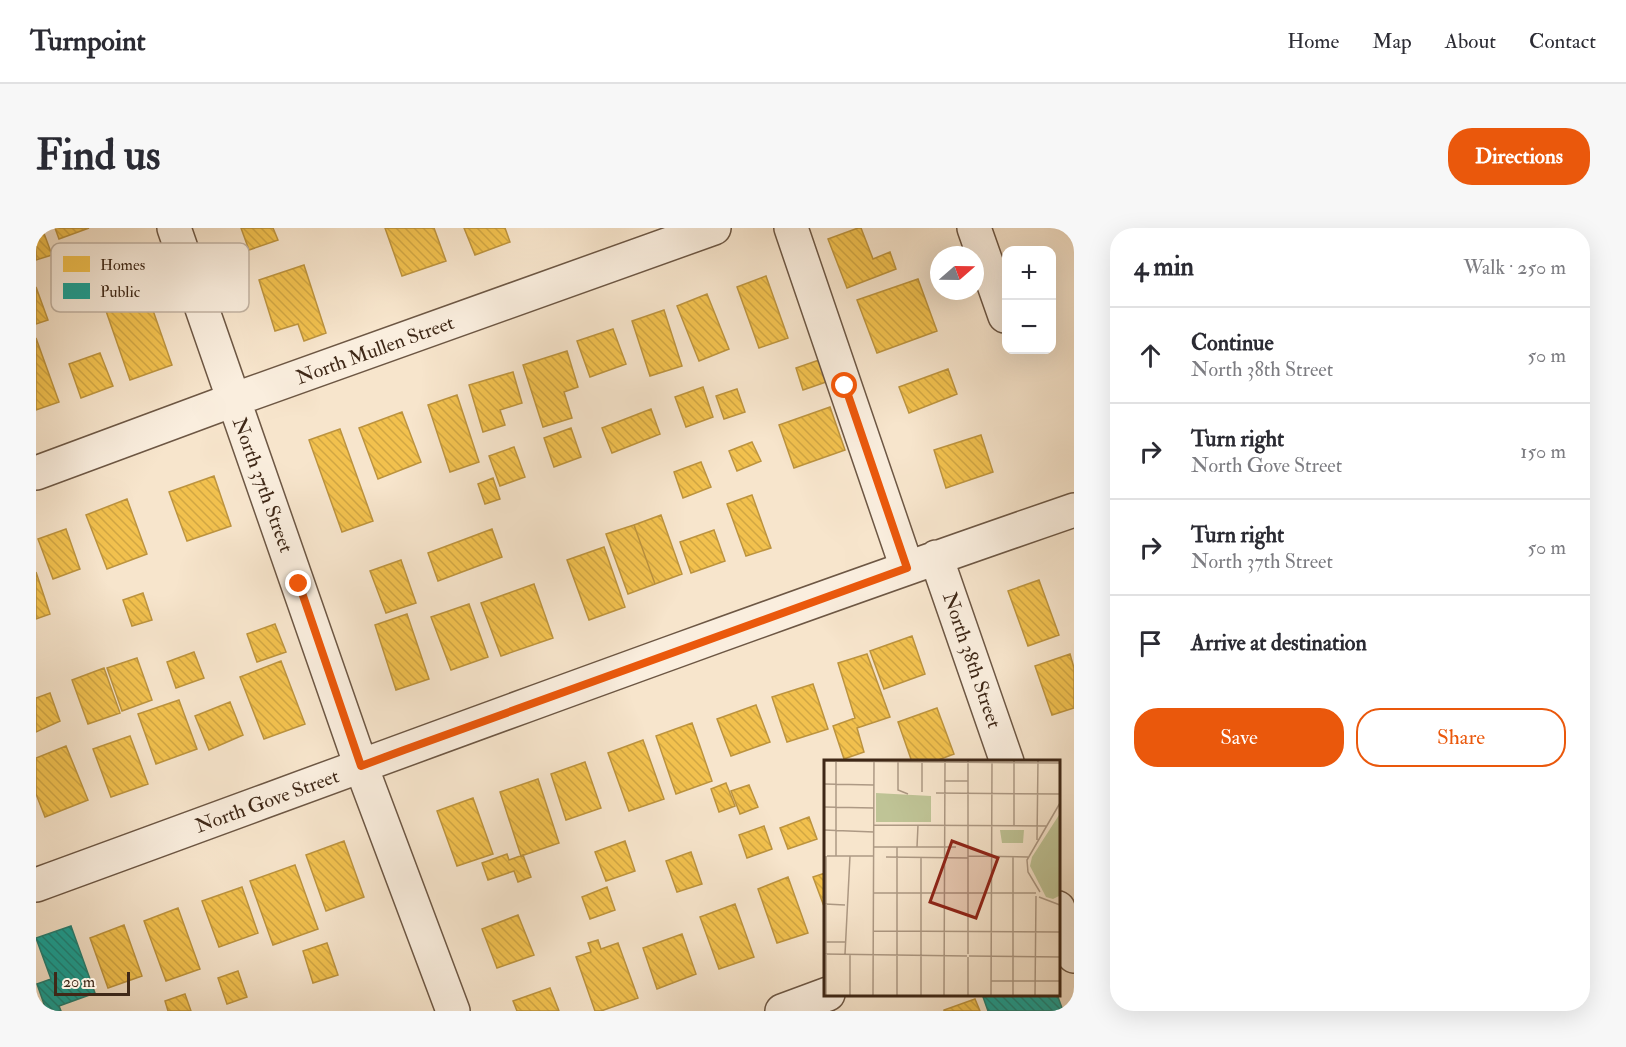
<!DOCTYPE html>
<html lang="en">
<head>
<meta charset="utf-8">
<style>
	body { margin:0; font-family:"IM FELL Double Pica",serif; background:#f7f7f7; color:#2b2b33 }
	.controls { position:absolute; right:18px; top:18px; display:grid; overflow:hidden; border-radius:12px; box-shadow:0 6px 24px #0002 }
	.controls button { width:54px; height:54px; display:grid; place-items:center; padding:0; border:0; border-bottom:2px solid #e1e1e2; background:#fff; color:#2b2b33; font:30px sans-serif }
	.compass { position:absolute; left:894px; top:18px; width:54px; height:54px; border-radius:50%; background:#fff; box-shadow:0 6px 24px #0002; rotate:70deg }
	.scale { position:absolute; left:18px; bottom:15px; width:76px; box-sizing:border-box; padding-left:6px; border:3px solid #3f2817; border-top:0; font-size:16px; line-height:21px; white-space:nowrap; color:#3f2817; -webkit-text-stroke:4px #faeede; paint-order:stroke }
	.stop { position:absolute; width:18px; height:18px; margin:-14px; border:4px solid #ea580c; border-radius:50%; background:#fff }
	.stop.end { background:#ea580c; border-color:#fff; box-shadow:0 2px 6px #0008 }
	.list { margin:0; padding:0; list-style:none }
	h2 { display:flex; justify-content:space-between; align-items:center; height:78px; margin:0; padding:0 24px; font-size:26px }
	h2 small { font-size:20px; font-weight:400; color:#7c7c81 }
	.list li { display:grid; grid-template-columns:39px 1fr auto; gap:18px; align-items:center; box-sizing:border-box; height:96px; padding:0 24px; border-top:2px solid #e1e1e2 }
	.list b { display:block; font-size:22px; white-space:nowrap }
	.list p { margin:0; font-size:20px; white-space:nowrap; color:#7c7c81 }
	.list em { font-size:20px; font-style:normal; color:#7c7c81 }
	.actions { display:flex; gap:12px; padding:18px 24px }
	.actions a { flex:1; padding:14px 0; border:2px solid #ea580c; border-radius:24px; text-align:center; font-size:21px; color:#ea580c }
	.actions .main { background:#ea580c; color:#fff }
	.icon { flex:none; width:33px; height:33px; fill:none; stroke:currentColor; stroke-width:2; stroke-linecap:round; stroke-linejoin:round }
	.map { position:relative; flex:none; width:1038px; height:783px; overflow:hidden; border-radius:24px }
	header { display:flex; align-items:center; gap:36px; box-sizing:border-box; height:84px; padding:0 30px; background:#fff; border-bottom:2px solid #e1e1e2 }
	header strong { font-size:28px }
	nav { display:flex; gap:33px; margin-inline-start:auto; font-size:21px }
	.intro { display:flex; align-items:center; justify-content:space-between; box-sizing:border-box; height:144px; padding:0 36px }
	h1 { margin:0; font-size:42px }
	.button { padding:15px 27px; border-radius:24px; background:#ea580c; color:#fff; font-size:21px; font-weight:700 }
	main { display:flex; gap:36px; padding:0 36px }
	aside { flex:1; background:#fff; border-radius:24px; box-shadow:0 6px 24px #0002 }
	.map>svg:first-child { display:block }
	.homes { fill:url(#homes-back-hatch); stroke:#bc933e; stroke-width:1.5 }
	.public { fill:url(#public-back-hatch); stroke:#237e71; stroke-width:1.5 }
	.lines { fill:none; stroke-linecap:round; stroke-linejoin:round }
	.minor-casing { stroke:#6d5744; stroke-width:36 }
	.minor { stroke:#faeede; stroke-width:33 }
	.route { stroke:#ea580c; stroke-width:8 }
	.labels { text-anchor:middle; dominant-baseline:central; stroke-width:6; stroke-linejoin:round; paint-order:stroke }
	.street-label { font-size:20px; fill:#3f2817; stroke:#faeede }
	.inset-road { fill:none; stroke:#ad9984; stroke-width:1.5 }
	.view { fill:#8f2418; fill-opacity:0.15; stroke:#8f2418; stroke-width:3 }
	.inset-edge { fill:none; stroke:#3f2817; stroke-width:3 }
	.key { fill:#faeede; stroke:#c2b3a2; stroke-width:1.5 }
	.key-label { font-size:16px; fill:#3f2817 }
</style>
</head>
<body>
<header>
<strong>Turnpoint</strong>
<nav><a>Home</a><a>Map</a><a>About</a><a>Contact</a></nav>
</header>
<div class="intro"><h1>Find us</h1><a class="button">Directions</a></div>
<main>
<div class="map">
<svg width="1038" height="783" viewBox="0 0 1038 783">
	<defs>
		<pattern id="homes-back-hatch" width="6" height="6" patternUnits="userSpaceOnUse" patternTransform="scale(1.5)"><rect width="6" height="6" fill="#f2c14e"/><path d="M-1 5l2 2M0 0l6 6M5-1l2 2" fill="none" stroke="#d1a643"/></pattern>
		<pattern id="public-back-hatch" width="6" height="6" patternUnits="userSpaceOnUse" patternTransform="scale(1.5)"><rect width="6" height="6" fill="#17a398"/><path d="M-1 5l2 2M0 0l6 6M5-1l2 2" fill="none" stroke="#16857b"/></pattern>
	</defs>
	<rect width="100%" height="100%" fill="#f7e5cc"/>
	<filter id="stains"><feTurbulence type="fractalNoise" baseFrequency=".00333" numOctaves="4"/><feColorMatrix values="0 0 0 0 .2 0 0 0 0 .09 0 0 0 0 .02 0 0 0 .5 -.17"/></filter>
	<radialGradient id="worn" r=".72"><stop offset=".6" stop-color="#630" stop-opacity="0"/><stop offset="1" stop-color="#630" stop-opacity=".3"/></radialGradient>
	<path class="homes" d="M 0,0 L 6,0 L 16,27 L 0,32 Z
		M 19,0 L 53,0 L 23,11 Z
		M 205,0 L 237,0 L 242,12 L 213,22 Z
		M 349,0 L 398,0 L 410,33 L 366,48 Z
		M 428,0 L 469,0 L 474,14 L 439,27 Z
		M 822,0 L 825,0 L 837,31 L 854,24 L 860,41 L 811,60 L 792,11 Z
		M 268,37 L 290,105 L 268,113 L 262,96 L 239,103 L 223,52 Z
		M 730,48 L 752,110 L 723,120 L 701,59 Z
		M 882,51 L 901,103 L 841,125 L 821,72 Z
		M 0,59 L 12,92 L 0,96 Z
		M 671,66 L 693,121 L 663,133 L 641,78 Z
		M 112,68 L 136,137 L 94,152 L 70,83 Z
		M 628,82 L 646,138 L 614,148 L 596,93 Z
		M 577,101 L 590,136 L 554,149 L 541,113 Z
		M 0,110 L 23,174 L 0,182 Z
		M 531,123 L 542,159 L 528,164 L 536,190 L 507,199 L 487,137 Z
		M 64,125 L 77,158 L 45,170 L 33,136 Z
		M 786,131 L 793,153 L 767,162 L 760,140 Z
		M 912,141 L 921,166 L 873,185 L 863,159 Z
		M 477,144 L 486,175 L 464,182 L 469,197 L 447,204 L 433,157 Z
		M 667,159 L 677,189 L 650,199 L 639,169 Z
		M 701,161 L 709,184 L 688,191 L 680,168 Z
		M 421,167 L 443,234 L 414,244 L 392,177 Z
		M 794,179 L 809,222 L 758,240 L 743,197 Z
		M 615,181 L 624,206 L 576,225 L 566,200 Z
		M 366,184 L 385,234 L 342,251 L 323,200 Z
		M 535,200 L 545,229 L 518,239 L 508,210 Z
		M 304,201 L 337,293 L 306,304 L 273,212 Z
		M 945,207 L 957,244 L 910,260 L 898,222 Z
		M 716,214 L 725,233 L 701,243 L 693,223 Z
		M 478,219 L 489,249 L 464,258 L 453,228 Z
		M 665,234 L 675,259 L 647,270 L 638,244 Z
		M 178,248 L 195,298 L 151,313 L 133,264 Z
		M 457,250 L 464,271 L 449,276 L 442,256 Z
		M 716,267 L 735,320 L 710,328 L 691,276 Z
		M 91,271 L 111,326 L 71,341 L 50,287 Z
		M 625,287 L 646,346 L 619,356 L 598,297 Z
		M 598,297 L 619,356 L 592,366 L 570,306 Z
		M 30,301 L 44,341 L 17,351 L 2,311 Z
		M 456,301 L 466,329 L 402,353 L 392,325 Z
		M 678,302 L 689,333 L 655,345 L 644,314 Z
		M 568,319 L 589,379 L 553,392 L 531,332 Z
		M 365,332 L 380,375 L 350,385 L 334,343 Z
		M 0,344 L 14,386 L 0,391 Z
		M 1003,352 L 1023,407 L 992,418 L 972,363 Z
		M 498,356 L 517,410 L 465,428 L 445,375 Z
		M 107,365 L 116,392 L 96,398 L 87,372 Z
		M 433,376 L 452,429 L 415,442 L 395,389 Z
		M 371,386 L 393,451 L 360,462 L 339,397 Z
		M 239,396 L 250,424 L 221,434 L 211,406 Z
		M 876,408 L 889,446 L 848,461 L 834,423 Z
		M 158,424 L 168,450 L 140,460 L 131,434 Z
		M 831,426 L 854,489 L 821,500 L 828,524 L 808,531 L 797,498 L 819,490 L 802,435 Z
		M 1034,426 L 1038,440 L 1038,480 L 1016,487 L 999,438 Z
		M 101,430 L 116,472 L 86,483 L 71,440 Z
		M 245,433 L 269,496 L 228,511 L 204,449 Z
		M 68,440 L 84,485 L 52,496 L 36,452 Z
		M 777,456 L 792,501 L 751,514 L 736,469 Z
		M 14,465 L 24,493 L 0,504 L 0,470 Z
		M 143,472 L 161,521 L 120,536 L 102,486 Z
		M 194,474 L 207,507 L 173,522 L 159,488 Z
		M 720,477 L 734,514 L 695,528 L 681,491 Z
		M 901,480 L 918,526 L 897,534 L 876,534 L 862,494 Z
		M 656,495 L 676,553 L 640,566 L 620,508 Z
		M 94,508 L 112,556 L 75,569 L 57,521 Z
		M 607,512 L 628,571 L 593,583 L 572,525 Z
		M 30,518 L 52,572 L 9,589 L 0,566 L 0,530 Z
		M 549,534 L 565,580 L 530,592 L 515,546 Z
		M 502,551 L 523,615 L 485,628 L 464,564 Z
		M 690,555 L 699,578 L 683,584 L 675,561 Z
		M 713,557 L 722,579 L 704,586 L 695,563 Z
		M 437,570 L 457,626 L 421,638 L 401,583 Z
		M 773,589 L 781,611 L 752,621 L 744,600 Z
		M 728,598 L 736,621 L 711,630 L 703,607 Z
		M 308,613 L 328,669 L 290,683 L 270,627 Z
		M 589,613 L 599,643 L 570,653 L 559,624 Z
		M 655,624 L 666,656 L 641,664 L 630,633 Z
		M 471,626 L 473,632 L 487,627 L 495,649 L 482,654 L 478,643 L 452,652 L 446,635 Z
		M 259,637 L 282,701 L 237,717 L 214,653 Z
		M 789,645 L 789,681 L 777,649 Z
		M 752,649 L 772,705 L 741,715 L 722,661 Z
		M 206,659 L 222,705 L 183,719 L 166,673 Z
		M 571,659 L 579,682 L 554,691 L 546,669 Z
		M 699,676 L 718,729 L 683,741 L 664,689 Z
		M 142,680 L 164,741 L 130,753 L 108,693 Z
		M 482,687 L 498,727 L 461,740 L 446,701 Z
		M 88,697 L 106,748 L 72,760 L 54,710 Z
		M 646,706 L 660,746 L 621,761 L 607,720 Z
		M 562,712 L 565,721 L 582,715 L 602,770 L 565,783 L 559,783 L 540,729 L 555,724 L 552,715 Z
		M 291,715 L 302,747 L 277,755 L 267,723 Z
		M 202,743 L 211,769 L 191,776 L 182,750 Z
		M 514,760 L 523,783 L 481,783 L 477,773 Z
		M 149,766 L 155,783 L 132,783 L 129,773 Z
		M 939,771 L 944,783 L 908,783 L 908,782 Z"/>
	<path class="public" d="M 35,698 L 59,765 L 23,778 L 25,783 L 0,783 L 9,779 L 1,756 L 15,751 L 0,710 Z
		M 946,766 L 1021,766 L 1027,783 L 952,783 Z"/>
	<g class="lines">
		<g class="minor-casing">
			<path id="minor" d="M 138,0 L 325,538 L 417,783
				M 755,0 L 871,340
				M 938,0 L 969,88
				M 0,245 L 197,172 L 678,0
				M 900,329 L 971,534
				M 0,657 C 345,531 690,402 1038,282
				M 1022,680 L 1038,728
				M 746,783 L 792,766"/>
		</g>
		<use href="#minor" class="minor"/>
	</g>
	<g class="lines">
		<path class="route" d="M 263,356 L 325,538 L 368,522 L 871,340 L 809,158"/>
	</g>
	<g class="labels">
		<g class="street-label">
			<text transform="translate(339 122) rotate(-20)">North Mullen Street</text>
			<text transform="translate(227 257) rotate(70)">North 37th Street</text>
			<text transform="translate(936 432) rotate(71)">North 38th Street</text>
			<text transform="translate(231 573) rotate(-20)">North Gove Street</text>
		</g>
	</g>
	<g transform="translate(788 532)">
		<rect width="236" height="236" fill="#f7e5cc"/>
		<path d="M 235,55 L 235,136 L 229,139 L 222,137 L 206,106 L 208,97 Z" fill="#bfc496"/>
		<path d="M 52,33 L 107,36 L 107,62 L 52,62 Z" fill="#bfc496"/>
		<path d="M 54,37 L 70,42 L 70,37 L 85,37 L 86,52 L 77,52 L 79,58 L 55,58 ZM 176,70 L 200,70 L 199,83 L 178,83 Z" fill="#bfc496"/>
		<path class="inset-road" d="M 0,1 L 236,3M 74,1 L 74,30 L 84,34M 121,21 L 144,21M 0,24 L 50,25M 98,32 L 98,1M 112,33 L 236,34M 0,47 L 50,48M 50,65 L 222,66M 190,65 L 190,0M 0,70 L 50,72M 213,80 L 214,0M 50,87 L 132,87M 93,87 L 94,65M 3,96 L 50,96M 12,96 L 12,1M 144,96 L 204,97M 62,97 L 144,98M 216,132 L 204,112 L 203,100 L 236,43M 50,133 L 212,133M 215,137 L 236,145M 1,144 L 21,145M 50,171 L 236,172M 2,182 L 22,182M 0,194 L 143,196M 21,194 L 26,96M 26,194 L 26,235M 144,194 L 144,1M 145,196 L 236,197M 167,221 L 236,221M 2,235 L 2,96M 49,235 L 50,1M 73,235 L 73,87M 97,235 L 97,98M 120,235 L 121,1M 144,235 L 144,197M 167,235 L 168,2M 189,235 L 189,97M 211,235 L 212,136"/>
		<path class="view" d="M 128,81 L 174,98 L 152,158 L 106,142 Z"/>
		<rect width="236" height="236" class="inset-edge"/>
	</g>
	<rect x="15" y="15" width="198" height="69" rx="9" class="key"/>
	<rect x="27" y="28" width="27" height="16" fill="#f2c14e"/>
	<rect x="27" y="55" width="27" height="16" fill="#17a398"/>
	<g class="key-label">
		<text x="64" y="42">Homes</text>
		<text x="64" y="69">Public</text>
	</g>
	<rect width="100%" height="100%" filter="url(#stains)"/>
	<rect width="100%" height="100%" fill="url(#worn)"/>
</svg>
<div class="controls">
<button>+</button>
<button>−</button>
</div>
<svg class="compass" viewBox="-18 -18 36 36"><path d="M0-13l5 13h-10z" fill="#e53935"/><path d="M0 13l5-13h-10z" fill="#7c7c81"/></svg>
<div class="scale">20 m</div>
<div class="stop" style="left:809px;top:158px"></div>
<div class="stop end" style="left:263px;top:356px"></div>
</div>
<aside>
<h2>4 min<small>Walk · 250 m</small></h2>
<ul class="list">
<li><svg class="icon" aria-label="ahead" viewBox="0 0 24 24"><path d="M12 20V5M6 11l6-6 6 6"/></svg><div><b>Continue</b><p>North 38th Street</p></div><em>50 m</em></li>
<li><svg class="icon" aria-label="right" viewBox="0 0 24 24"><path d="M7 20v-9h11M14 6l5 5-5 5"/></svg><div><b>Turn right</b><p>North Gove Street</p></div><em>150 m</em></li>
<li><svg class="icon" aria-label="right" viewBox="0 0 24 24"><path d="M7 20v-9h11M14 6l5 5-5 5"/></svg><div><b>Turn right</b><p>North 37th Street</p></div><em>50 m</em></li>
<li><svg class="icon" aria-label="arrive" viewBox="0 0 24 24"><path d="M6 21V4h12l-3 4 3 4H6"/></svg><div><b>Arrive at destination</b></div></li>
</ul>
<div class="actions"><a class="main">Save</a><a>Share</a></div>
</aside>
</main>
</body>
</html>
